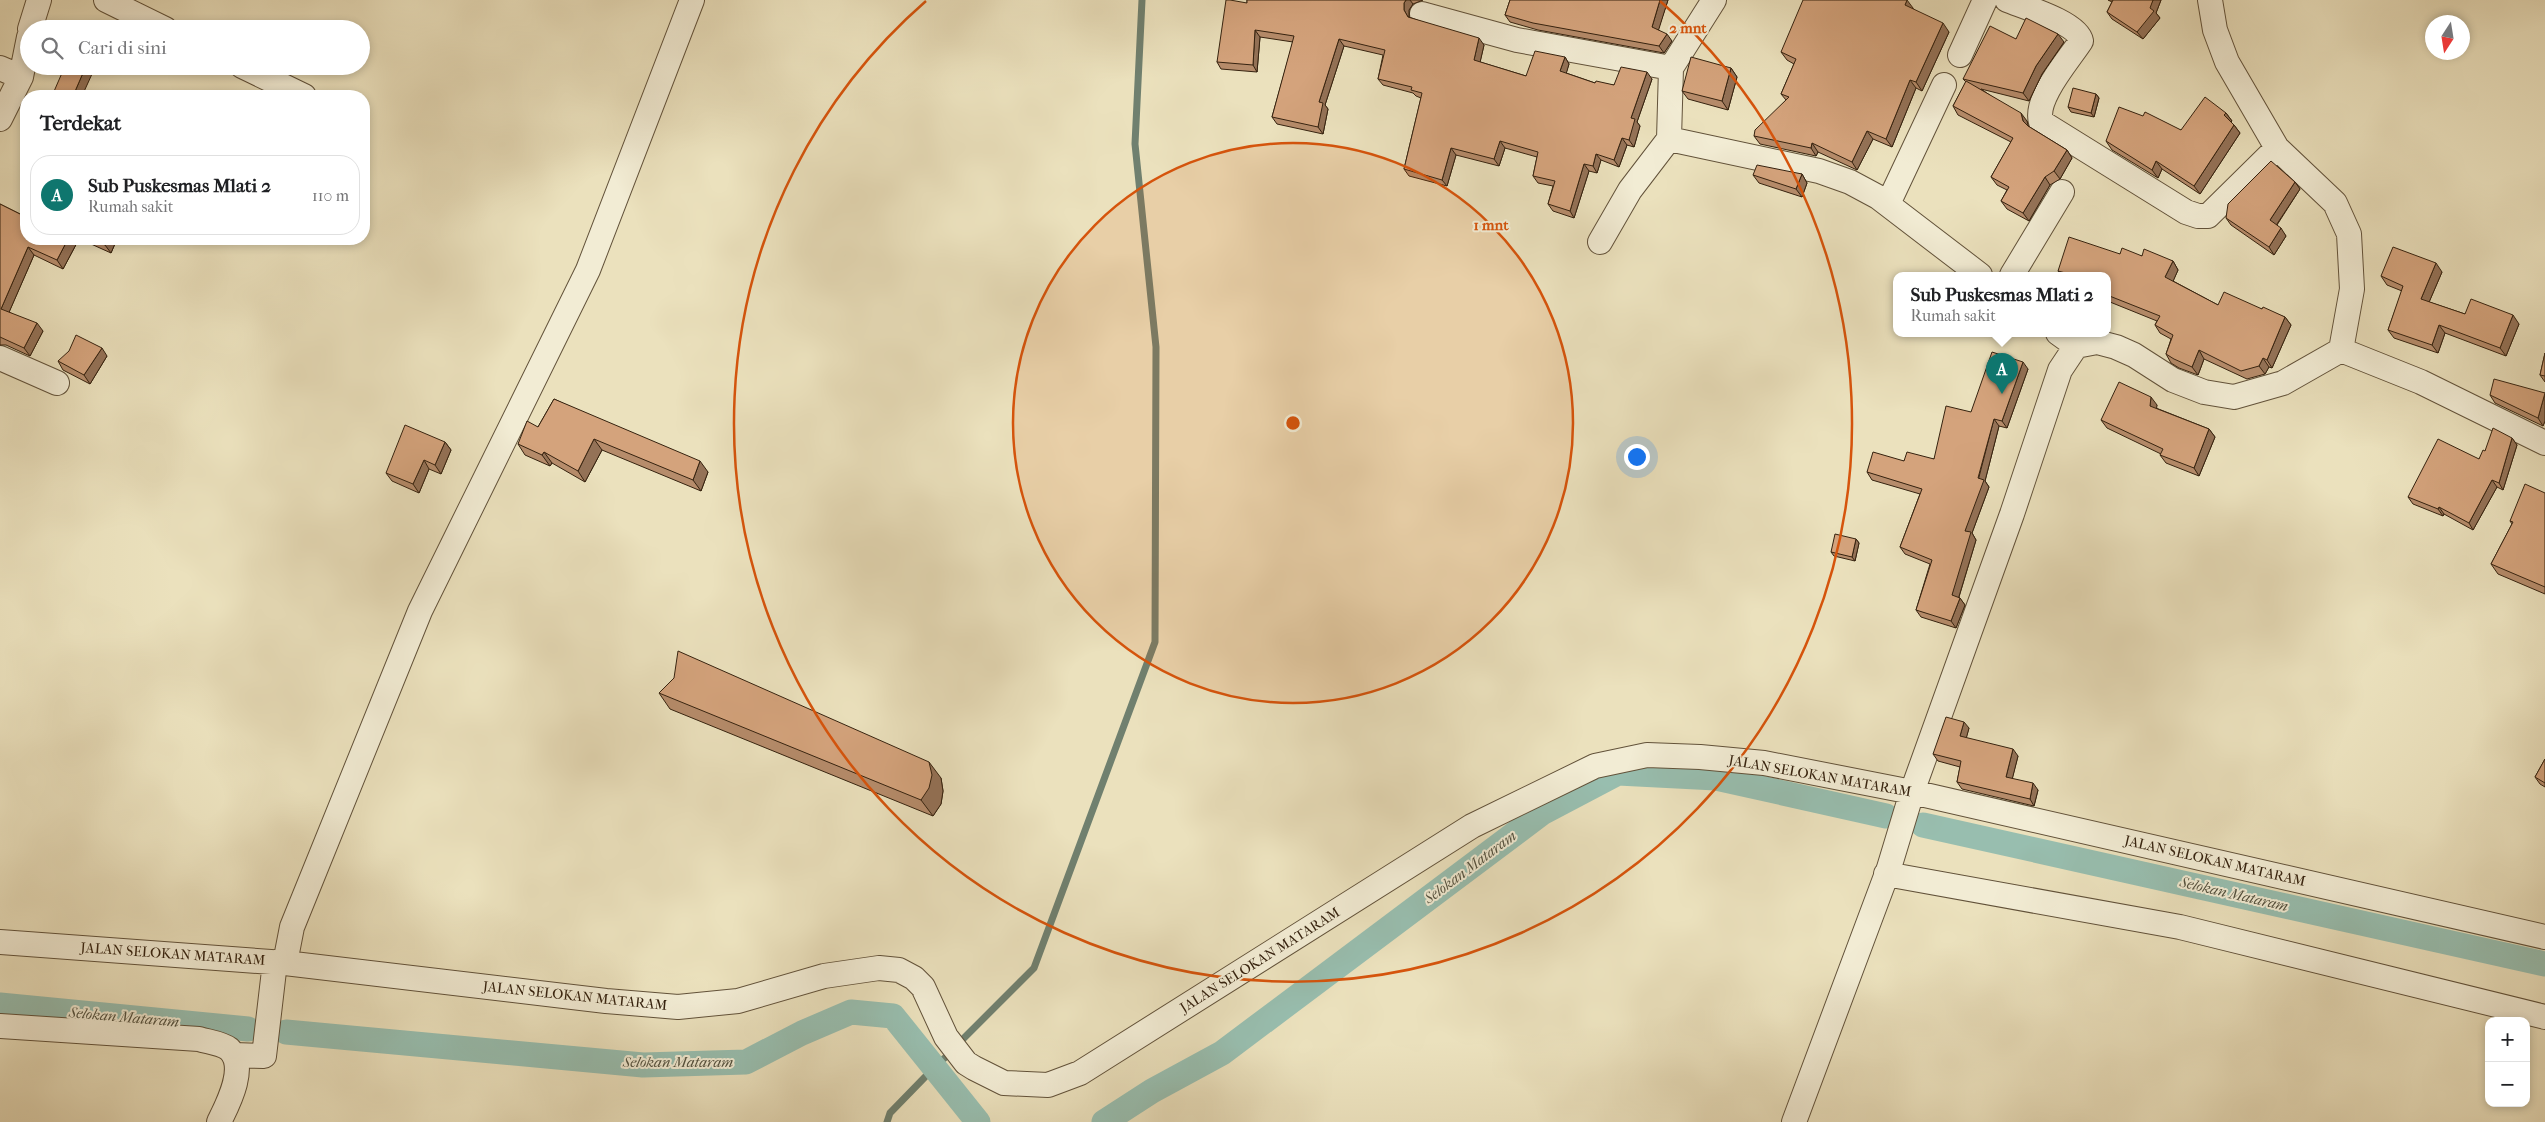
<!DOCTYPE html>
<html lang="id">
<head>
<meta charset="utf-8">
<style>
	body { margin:0; font-family:"IM FELL French Canon",serif; background:#f6f6f6; color:#202124 }
	.controls { position:absolute; right:15px; bottom:15px; display:grid; overflow:hidden; border-radius:10px; box-shadow:0 2px 8px #0003 }
	.controls button { width:45px; height:45px; display:grid; place-items:center; padding:0; border:0; border-bottom:1px solid #e0e0e0; background:#fff; color:#202124; font:25px sans-serif }
	.compass { position:absolute; left:2425px; top:15px; width:45px; height:45px; border-radius:50%; background:#fff; box-shadow:0 2px 8px #0003; rotate:192deg }
	.you { position:absolute; left:1636px; top:456px; width:18px; height:18px; margin:-12px; border:4px solid #fff; border-radius:50%; background:#1a73e8; box-shadow:0 0 0 8px #1a73e833 }
	.badge { display:grid; place-items:center; width:32px; height:32px; border-radius:50%; background:#0f766e; color:#fff; font-size:16px; font-weight:700 }
	.pin { position:absolute; translate:-50% -41px; filter:drop-shadow(0 1px 2px #0008) }
	.pin::after { content:''; position:absolute; top:26px; width:18px; height:15px; background:inherit; clip-path:polygon(0 0,100% 0,50% 100%) }
	.popup { position:absolute; left:1893px; top:272px; width:218px; height:65px; box-sizing:border-box; display:grid; place-content:center; border-radius:10px; background:#fff; filter:drop-shadow(0 1px 4px #0005); font-size:16px; white-space:nowrap; color:#757577 }
	.popup b { font-size:19px; color:#202124 }
	.popup::after { content:''; position:absolute; left:50%; top:100%; margin-left:-10px; border:10px solid transparent; border-top-color:#fff }
	.list { margin:0; padding:0; list-style:none }
	h2 { display:flex; justify-content:space-between; align-items:center; height:65px; margin:0; padding:0 20px; font-size:21px }
	h2 small { font-size:16px; font-weight:400; color:#757577 }
	.list li { display:grid; grid-template-columns:32px 1fr auto; gap:15px; align-items:center; box-sizing:border-box; height:80px; margin:0 10px 10px; padding:0 10px; border:1px solid #e0e0e0; border-radius:20px }
	.list b { display:block; font-size:19px; white-space:nowrap }
	.list p { margin:0; font-size:16px; white-space:nowrap; color:#757577 }
	.list em { font-size:16px; font-style:normal; color:#757577 }
	.icon { flex:none; width:28px; height:28px; fill:none; stroke:currentColor; stroke-width:2; stroke-linecap:round; stroke-linejoin:round }
	.map { position:relative; flex:none; width:2545px; height:1122px; overflow:hidden }
	.search { position:absolute; background:#fff; box-shadow:0 2px 8px #0003; left:20px; top:20px; width:350px; height:55px; display:flex; align-items:center; gap:12px; box-sizing:border-box; padding:0 18px; border-radius:28px; color:#757577; font-size:19px }
	.panel { position:absolute; background:#fff; box-shadow:0 2px 8px #0003; left:20px; top:90px; width:350px; height:155px; border-radius:20px }
	.map>svg:first-child { display:block }
	.lines { fill:none; stroke-linecap:round; stroke-linejoin:round }
	.stream { stroke:#70806f; stroke-width:7 }
	.canal { stroke:#98beaf; stroke-width:25 }
	.minor-casing { stroke:#62523a; stroke-width:26 }
	.minor { stroke:#f2ecd4; stroke-width:24 }
	.wall { fill:#b68c6b; stroke:#35220f }
	.shaded-wall { fill:#947257; stroke:#35220f }
	.building { fill:#d4a37c; stroke:#35220f }
	.ring { fill:none; stroke:#d6540c; stroke-width:2.5 }
	.labels { text-anchor:middle; dominant-baseline:central; stroke-width:4; stroke-linejoin:round; paint-order:stroke }
	.street-label { font-size:14px; fill:#35220f; stroke:#f2ecd4 }
	.water-label { font-size:15px; font-style:italic; fill:#53513f; stroke:#f2ecd4 }
	.centre { fill:#d6540c; stroke:#f2ecd4; stroke-width:2.5 }
	.ring-label { font-size:15px; text-anchor:middle; font-weight:bold; fill:#d6540c; stroke:#f2ecd4; stroke-width:4; stroke-linejoin:round; paint-order:stroke }
</style>
</head>
<body>
<div class="map">
<svg width="2545" height="1122" viewBox="0 0 2545 1122">
	<rect width="100%" height="100%" fill="#ebe1bd"/>
	<filter id="stains"><feTurbulence type="fractalNoise" baseFrequency=".004" numOctaves="4"/><feColorMatrix values="0 0 0 0 .2 0 0 0 0 .09 0 0 0 0 .02 0 0 0 .5 -.17"/></filter>
	<radialGradient id="worn" r=".72"><stop offset=".6" stop-color="#630" stop-opacity="0"/><stop offset="1" stop-color="#630" stop-opacity=".3"/></radialGradient>
	<g class="lines">
		<path class="stream" d="M 963,1039 L 1034,968 L 1155,642 L 1156,347 L 1135,144 L 1142,0
			M 942,1060 L 946,1057
			M 887,1122 L 890,1113 L 925,1077"/>
		<path class="canal" d="M 1923,825 L 2545,964
			M 0,1005 L 248,1029
			M 286,1032 L 643,1065 L 746,1062 L 802,1033 L 851,1012 L 893,1016 L 978,1122
			M 1104,1122 L 1152,1091 L 1222,1053 L 1542,813 L 1618,773 L 1716,778 L 1886,816"/>
		<g class="minor-casing">
			<path id="minor" d="M 106,0 L 165,29
				M 1714,0 L 1671,68 L 1669,139 L 1819,171 L 1850,182 L 1878,197 L 1980,275
				M 2007,0 C 2024,7 2078,23 2081,41 C 2068,61 2034,99 2041,122 L 2186,212 L 2198,216 L 2208,216 L 2277,148
				M 2210,0 L 2215,30 L 2227,62 L 2277,148 L 2335,203 L 2349,234 L 2352,289 L 2341,350 L 2421,382 L 2545,443
				M 1422,14 L 1517,40 L 1671,68
				M 30,29 L 39,0
				M 1960,55 L 1985,0
				M 242,66 L 304,96
				M 0,68 L 21,77
				M 0,119 L 21,77 L 29,37
				M 1888,204 L 1944,85
				M 1600,242 L 1630,190 L 1669,139
				M 2012,275 L 2062,192
				M 2058,333 L 2076,346
				M 0,358 L 57,383
				M 1886,874 L 2180,927 L 2545,1017
				M 0,942 L 285,963 L 606,1001 L 678,1007 L 738,1001 L 824,976 L 879,968 L 899,970 L 914,978 L 923,987 L 946,1037 L 966,1063 L 974,1068 L 1004,1083 L 1048,1085 L 1080,1073 L 1472,826 L 1595,766 L 1647,755 L 1700,757 L 1764,763 L 1912,792 L 2545,937
				M 285,963 L 292,927 L 420,611 L 588,270 L 692,0
				M 0,1026 L 199,1039 C 209,1042 221,1043 229,1049 C 248,1066 228,1104 219,1122
				M 234,1055 L 264,1056 L 275,962
				M 1794,1122 L 1889,868 L 1912,792 L 2012,514 L 2060,370 L 2076,346 L 2097,342 L 2116,347 L 2134,355 L 2173,380 L 2204,392 L 2234,397 L 2283,383 L 2341,350"/>
		</g>
		<use href="#minor" class="minor"/>
	</g>
	<path class="wall" d="M 1247,0 L 1423,0 L 1413,4 L 1409,10 L 1409,17 L 1484,45 L 1480,62 L 1526,76 L 1565,57 L 1569,64 L 1566,73 L 1595,83 L 1614,85 L 1652,79 L 1637,122 L 1640,126 L 1634,147 L 1627,145 L 1619,167 L 1601,160 L 1597,173 L 1589,171 L 1574,218 L 1553,211 L 1548,204 L 1553,186 L 1538,183 L 1533,176 L 1537,157 L 1505,148 L 1499,166 L 1456,155 L 1447,186 L 1409,176 L 1404,169 L 1421,98 L 1416,96 L 1413,93 L 1383,85 L 1378,79 L 1383,55 L 1344,46 L 1325,105 L 1328,109 L 1323,134 L 1277,124 L 1272,117 L 1293,42 L 1260,37 L 1257,72 L 1221,69 L 1217,62 L 1247,3 Z
		M 1510,0 L 1668,0 L 1658,30 L 1672,41 L 1664,53 L 1538,30 L 1510,22 L 1505,15 Z
		M 2108,0 L 2161,0 L 2156,13 L 2160,18 L 2143,39 L 2112,19 L 2107,12 L 2112,2 Z
		M 1913,8 L 1913,9 L 1949,32 L 1922,91 L 1916,88 L 1892,147 L 1873,139 L 1857,170 L 1818,152 L 1816,156 L 1760,144 L 1754,136 L 1786,100 L 1781,94 L 1794,64 L 1787,60 L 1781,52 Z
		M 2016,39 L 2064,42 L 2042,74 L 2029,101 L 1981,89 L 2027,121 L 2028,126 L 2067,150 L 2072,158 L 2060,179 L 2050,185 L 2029,221 L 2007,209 L 2001,201 L 2007,190 L 1997,185 L 1991,177 L 2011,142 L 1958,115 L 1953,106 L 1966,82 L 1963,79 Z
		M 1731,68 L 1737,77 L 1728,110 L 1688,99 L 1682,91 Z
		M 2096,94 L 2099,98 L 2094,117 L 2071,112 L 2068,107 Z
		M 2226,113 L 2232,121 L 2231,122 L 2234,125 L 2240,133 L 2200,194 L 2162,169 L 2158,178 L 2112,150 L 2106,141 L 2181,130 Z
		M 1802,174 L 1807,183 L 1802,197 L 1759,183 L 1753,175 Z
		M 2295,182 L 2300,189 L 2277,225 L 2286,236 L 2274,255 L 2231,225 L 2226,218 Z
		M 0,204 L 24,216 L 79,239 L 63,269 L 34,255 L 9,312 L 43,331 L 30,356 L 6,345 L 0,345 Z
		M 80,239 L 117,239 L 111,253 Z
		M 2120,254 L 2142,256 L 2173,261 L 2178,270 L 2173,281 L 2218,305 L 2262,309 L 2285,317 L 2291,325 L 2272,368 L 2269,367 L 2265,374 L 2247,379 L 2204,359 L 2198,375 L 2179,368 L 2171,363 L 2166,354 L 2171,339 L 2160,333 L 2155,325 L 2157,321 L 2110,302 L 2107,298 L 2107,275 L 2061,275 L 2058,271 Z
		M 2442,272 L 2429,302 L 2465,314 L 2519,324 L 2506,356 L 2445,333 L 2438,353 L 2394,338 L 2388,330 L 2402,291 L 2387,285 L 2381,276 Z
		M 2545,353 L 2545,382 L 2540,375 Z
		M 107,356 L 90,384 L 63,370 L 58,361 Z
		M 2028,369 L 2007,428 L 1999,426 L 1985,481 L 1989,487 L 1972,533 L 1976,540 L 1959,597 L 1965,605 L 1956,628 L 1921,617 L 1916,610 L 1930,564 L 1905,554 L 1900,547 L 1920,494 L 1872,480 L 1867,472 L 1904,461 L 1934,459 Z
		M 2545,393 L 2545,421 L 2543,426 L 2495,403 L 2490,395 Z
		M 554,399 L 708,472 L 701,491 L 602,450 L 585,482 L 552,463 L 550,466 L 525,455 L 518,444 L 538,427 Z
		M 2157,405 L 2156,408 L 2209,429 L 2215,437 L 2199,476 L 2166,463 L 2160,455 L 2161,454 L 2107,428 L 2101,420 Z
		M 2512,438 L 2517,445 L 2503,490 L 2497,487 L 2473,530 L 2444,514 L 2443,516 L 2413,504 L 2408,497 L 2479,459 L 2485,451 Z
		M 445,442 L 451,450 L 441,474 L 429,469 L 419,493 L 392,481 L 386,473 Z
		M 2545,493 L 2545,594 L 2498,574 L 2491,564 L 2512,524 L 2510,521 Z
		M 1856,539 L 1859,543 L 1855,561 L 1834,556 L 1831,552 Z
		M 674,678 L 941,778 L 943,791 L 941,804 L 933,816 L 670,709 L 659,693 Z
		M 1969,728 L 1966,738 L 2018,756 L 2012,779 L 2038,790 L 2034,806 L 1962,789 L 1957,782 L 1960,767 L 1938,761 L 1933,754 Z
		M 2545,759 L 2545,787 L 2540,784 L 2535,777 Z"/>
	<path class="shaded-wall" d="M 1406,0 L 1410,0 L 1413,4 L 1409,10 L 1409,17 L 1408,17 L 1404,10 L 1404,3 Z
		M 1660,0 L 1668,0 L 1657,35 L 1652,27 Z
		M 1907,0 L 1913,8 L 1911,14 L 1905,5 Z
		M 2153,0 L 2161,0 L 2156,13 L 2160,18 L 2143,39 L 2137,32 Z
		M 1943,23 L 1949,32 L 1922,91 L 1916,82 Z
		M 1255,30 L 1260,37 L 1257,72 L 1253,65 Z
		M 1667,34 L 1672,41 L 1664,53 L 1659,46 Z
		M 2058,34 L 2064,42 L 2042,74 L 2029,101 L 2023,93 L 2036,66 Z
		M 1479,38 L 1484,45 L 1479,67 L 1474,60 Z
		M 1339,39 L 1344,46 L 1325,105 L 1328,109 L 1323,134 L 1318,127 L 1319,102 Z
		M 1565,57 L 1569,64 L 1565,78 L 1560,71 Z
		M 86,66 L 87,66 L 92,74 L 82,96 L 73,96 Z
		M 1731,68 L 1737,77 L 1728,110 L 1722,101 Z
		M 1647,72 L 1652,79 L 1637,122 L 1640,126 L 1634,147 L 1629,140 L 1631,118 Z
		M 1910,80 L 1916,88 L 1892,147 L 1886,139 Z
		M 2096,94 L 2099,98 L 2094,117 L 2091,113 Z
		M 2021,113 L 2027,121 L 2029,129 L 2023,121 Z
		M 2226,113 L 2232,121 L 2229,124 L 2224,115 Z
		M 2234,125 L 2240,133 L 2200,194 L 2194,186 Z
		M 1867,131 L 1873,139 L 1857,170 L 1852,162 Z
		M 1622,138 L 1627,145 L 1619,167 L 1614,160 Z
		M 1500,141 L 1505,148 L 1499,166 L 1494,159 Z
		M 1812,143 L 1818,152 L 1816,156 L 1811,148 Z
		M 1451,148 L 1456,155 L 1447,186 L 1442,180 Z
		M 2067,150 L 2072,158 L 2060,179 L 2054,171 Z
		M 1596,154 L 1601,160 L 1597,173 L 1593,166 Z
		M 2156,161 L 2162,169 L 2158,178 L 2152,170 Z
		M 1584,164 L 1589,171 L 1574,218 L 1570,211 Z
		M 1802,174 L 1807,183 L 1802,197 L 1796,189 Z
		M 2045,177 L 2050,185 L 2029,221 L 2023,213 Z
		M 2295,182 L 2300,189 L 2275,227 L 2270,220 Z
		M 2281,228 L 2286,236 L 2274,255 L 2269,247 Z
		M 68,239 L 79,239 L 63,269 L 57,260 Z
		M 108,239 L 117,239 L 111,253 L 105,245 Z
		M 28,247 L 34,255 L 7,317 L 1,309 Z
		M 2173,261 L 2178,270 L 2171,286 L 2165,277 Z
		M 2436,263 L 2442,272 L 2427,307 L 2421,299 Z
		M 2513,315 L 2519,324 L 2506,356 L 2500,348 Z
		M 2285,317 L 2291,325 L 2272,368 L 2267,360 Z
		M 37,323 L 43,331 L 30,356 L 24,348 Z
		M 2439,325 L 2445,333 L 2438,353 L 2432,345 Z
		M 102,348 L 107,356 L 90,384 L 84,375 Z
		M 2199,350 L 2204,359 L 2198,375 L 2192,367 Z
		M 2263,358 L 2269,367 L 2265,374 L 2259,366 Z
		M 2023,362 L 2028,369 L 2007,428 L 2002,421 Z
		M 2545,393 L 2545,421 L 2543,426 L 2538,418 Z
		M 2151,397 L 2157,405 L 2156,414 L 2150,406 Z
		M 1994,419 L 1999,426 L 1985,481 L 1989,487 L 1972,533 L 1976,540 L 1957,603 L 1952,595 L 1965,531 Z
		M 2209,429 L 2215,437 L 2199,476 L 2194,468 Z
		M 2512,438 L 2517,445 L 2503,490 L 2499,483 Z
		M 594,439 L 602,450 L 585,482 L 578,471 Z
		M 445,442 L 451,450 L 441,474 L 435,465 Z
		M 544,452 L 552,463 L 550,466 L 542,455 Z
		M 424,460 L 429,469 L 419,493 L 413,484 Z
		M 700,461 L 708,472 L 701,491 L 693,480 Z
		M 2492,480 L 2497,487 L 2473,530 L 2469,523 Z
		M 2439,507 L 2444,514 L 2443,516 L 2438,509 Z
		M 1856,539 L 1859,543 L 1855,561 L 1852,557 Z
		M 1960,598 L 1965,605 L 1956,628 L 1951,621 Z
		M 1964,722 L 1969,728 L 1965,743 L 1960,736 Z
		M 2013,749 L 2018,756 L 2011,784 L 2006,777 Z
		M 929,762 L 941,778 L 943,791 L 941,804 L 933,816 L 921,800 Z
		M 2033,783 L 2038,790 L 2034,806 L 2030,799 Z"/>
	<path class="building" d="M 1226,0 L 1230,0 L 1247,3 L 1247,0 L 1406,0 L 1404,3 L 1404,10 L 1408,17 L 1479,38 L 1474,60 L 1526,76 L 1535,51 L 1565,57 L 1560,71 L 1595,83 L 1596,81 L 1614,85 L 1621,67 L 1647,72 L 1631,118 L 1635,119 L 1629,140 L 1622,138 L 1614,160 L 1596,154 L 1593,166 L 1584,164 L 1570,211 L 1548,204 L 1555,181 L 1533,176 L 1538,152 L 1500,141 L 1494,159 L 1451,148 L 1442,180 L 1404,169 L 1422,93 L 1411,90 L 1412,87 L 1378,79 L 1385,50 L 1339,39 L 1319,102 L 1323,103 L 1318,127 L 1272,117 L 1294,36 L 1255,30 L 1253,65 L 1217,62 Z
		M 1510,0 L 1660,0 L 1652,27 L 1667,34 L 1659,46 L 1533,23 L 1505,15 Z
		M 1803,0 L 1907,0 L 1905,5 L 1943,23 L 1916,82 L 1910,80 L 1886,139 L 1867,131 L 1852,162 L 1812,143 L 1811,148 L 1754,136 L 1755,130 L 1789,97 L 1781,94 L 1796,59 L 1781,52 Z
		M 2113,0 L 2153,0 L 2150,8 L 2154,11 L 2137,32 L 2107,12 Z
		M 2026,18 L 2058,34 L 2036,66 L 2023,93 L 1963,79 L 1990,26 L 2016,39 Z
		M 1691,57 L 1731,68 L 1722,101 L 1682,91 Z
		M 65,66 L 86,66 L 73,96 L 52,96 Z
		M 1966,81 L 2021,113 L 2023,121 L 2028,126 L 2067,150 L 2054,171 L 2045,177 L 2023,213 L 2001,201 L 2009,187 L 1991,177 L 2013,138 L 1953,106 Z
		M 2073,88 L 2096,94 L 2091,113 L 2068,107 Z
		M 2205,97 L 2226,113 L 2224,115 L 2234,125 L 2194,186 L 2156,161 L 2152,170 L 2106,141 L 2119,107 L 2143,116 L 2145,112 L 2181,130 Z
		M 2271,161 L 2295,182 L 2270,220 L 2281,228 L 2269,247 L 2226,218 L 2228,204 Z
		M 1757,165 L 1802,174 L 1796,189 L 1753,175 Z
		M 0,204 L 24,216 L 26,212 L 26,239 L 68,239 L 57,260 L 28,247 L 1,309 L 37,323 L 24,348 L 0,337 Z
		M 2069,237 L 2120,254 L 2122,248 L 2142,256 L 2144,249 L 2173,261 L 2165,277 L 2218,305 L 2224,292 L 2262,309 L 2263,307 L 2285,317 L 2267,360 L 2263,358 L 2259,366 L 2241,371 L 2199,350 L 2192,367 L 2174,359 L 2166,354 L 2173,335 L 2155,325 L 2160,316 L 2107,295 L 2107,275 L 2073,275 L 2058,271 Z
		M 92,239 L 108,239 L 105,245 Z
		M 2393,247 L 2436,263 L 2421,299 L 2465,314 L 2471,299 L 2513,315 L 2500,348 L 2439,325 L 2432,345 L 2388,330 L 2403,286 L 2381,276 Z
		M 76,335 L 102,348 L 84,375 L 58,361 L 69,351 Z
		M 1992,352 L 2023,362 L 2002,421 L 1994,419 L 1978,478 L 1984,480 L 1965,531 L 1971,532 L 1952,595 L 1960,598 L 1951,621 L 1916,610 L 1932,560 L 1900,547 L 1922,489 L 1867,472 L 1873,452 L 1904,461 L 1907,452 L 1934,459 L 1946,406 L 1971,412 Z
		M 2545,353 L 2545,376 L 2540,375 Z
		M 2494,379 L 2545,393 L 2538,418 L 2490,395 Z
		M 2119,382 L 2151,397 L 2150,406 L 2209,429 L 2194,468 L 2160,455 L 2163,449 L 2101,420 Z
		M 554,399 L 700,461 L 693,480 L 594,439 L 578,471 L 544,452 L 542,455 L 518,444 L 527,421 L 538,427 Z
		M 405,425 L 445,442 L 435,465 L 424,460 L 413,484 L 386,473 Z
		M 2493,428 L 2512,438 L 2499,483 L 2492,480 L 2469,523 L 2439,507 L 2438,509 L 2408,497 L 2438,439 L 2479,459 L 2483,450 L 2485,451 Z
		M 2525,484 L 2545,493 L 2545,587 L 2491,564 L 2513,522 L 2510,521 Z
		M 1835,534 L 1856,539 L 1852,557 L 1831,552 Z
		M 678,651 L 929,762 L 932,775 L 929,788 L 921,800 L 659,693 L 674,678 Z
		M 1946,717 L 1964,722 L 1960,736 L 2013,749 L 2006,777 L 2033,783 L 2030,799 L 1957,782 L 1961,761 L 1933,754 Z
		M 2545,759 L 2545,783 L 2535,777 Z"/>
	<circle cx="1293" cy="423" r="280" fill="#d6540c" fill-opacity=".12"/>
	<g class="ring">
		<circle cx="1293" cy="423" r="280"/>
		<path d="M1660 1A559 559 0 1 1 926 1"/>
	</g>
	<g class="labels">
		<g class="street-label">
			<text transform="translate(1820 776) rotate(10)">JALAN SELOKAN MATARAM</text>
			<text transform="translate(2215 861) rotate(13)">JALAN SELOKAN MATARAM</text>
			<text transform="translate(173 954) rotate(4)">JALAN SELOKAN MATARAM</text>
			<text transform="translate(1260 960) rotate(-32)">JALAN SELOKAN MATARAM</text>
			<text transform="translate(575 996) rotate(6)">JALAN SELOKAN MATARAM</text>
		</g>
		<g class="water-label">
			<text transform="translate(1470 867) rotate(-37)">Selokan Mataram</text>
			<text transform="translate(2234 894) rotate(13)">Selokan Mataram</text>
			<text transform="translate(124 1017) rotate(5)">Selokan Mataram</text>
			<text x="678" y="1062">Selokan Mataram</text>
		</g>
	</g>
	<circle cx="1293" cy="423" r="8" class="centre"/>
	<g class="ring-label">
		<text x="1688" y="33">2 mnt</text>
		<text x="1491" y="230">1 mnt</text>
	</g>
	<rect width="100%" height="100%" filter="url(#stains)"/>
	<rect width="100%" height="100%" fill="url(#worn)"/>
</svg>
<div class="controls">
<button>+</button>
<button>−</button>
</div>
<svg class="compass" viewBox="-18 -18 36 36"><path d="M0-13l5 13h-10z" fill="#e53935"/><path d="M0 13l5-13h-10z" fill="#757577"/></svg>
<div class="you"></div>
<div class="pin badge" style="left:2002px;top:394px">A</div>
<div class="popup"><b>Sub Puskesmas Mlati 2</b>Rumah sakit</div>
<div class="search"><svg class="icon" aria-label="search" viewBox="0 0 24 24"><circle cx="10" cy="10" r="6"/><path d="M15 15l6 6"/></svg>Cari di sini</div>
<section class="panel">
<h2>Terdekat<small></small></h2>
<ul class="list">
<li><span class="badge">A</span><div><b>Sub Puskesmas Mlati 2</b><p>Rumah sakit</p></div><em>110 m</em></li>
</ul>
</section>
</div>
</body>
</html>
